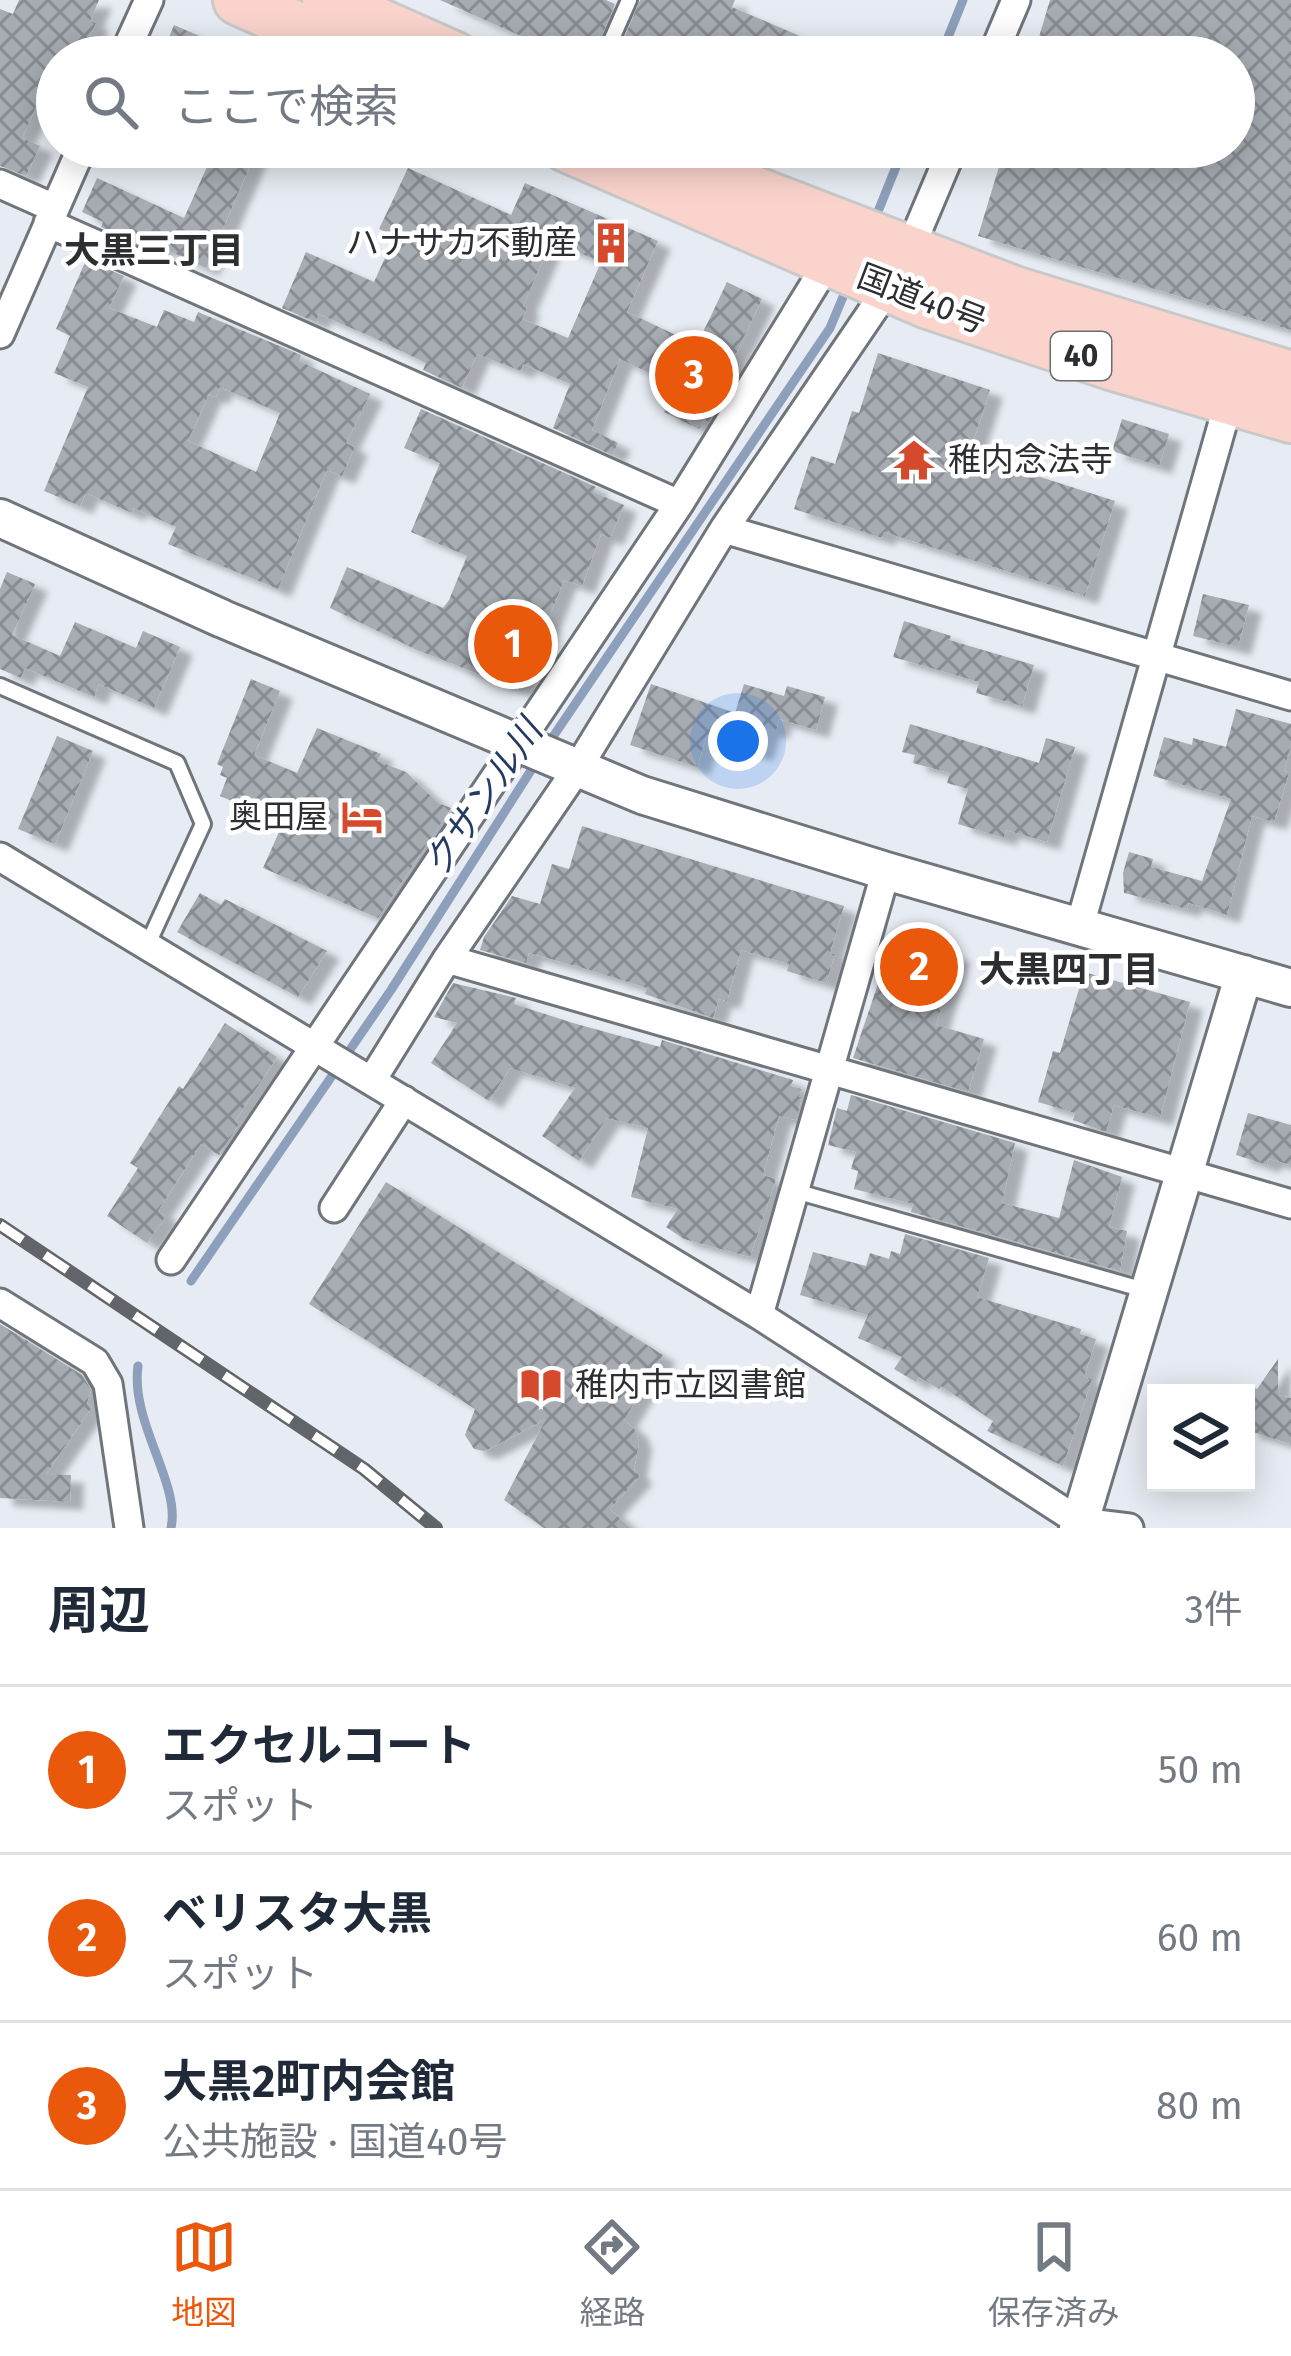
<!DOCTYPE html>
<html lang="ja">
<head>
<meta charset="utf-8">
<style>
	body { margin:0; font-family:"Fira Sans","Noto Sans JP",sans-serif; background:#f2f2f3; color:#1f2937 }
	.controls { position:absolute; right:36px; bottom:36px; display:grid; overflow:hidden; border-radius:0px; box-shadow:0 6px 30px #0003 }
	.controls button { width:108px; height:108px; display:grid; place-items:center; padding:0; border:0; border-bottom:3px solid #e0e1e3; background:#fff; color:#1f2937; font:60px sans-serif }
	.you { position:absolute; left:738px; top:741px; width:42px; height:42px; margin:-30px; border:9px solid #fff; border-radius:50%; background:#1a73e8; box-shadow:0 0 0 18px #1a73e833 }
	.badge { display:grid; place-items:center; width:78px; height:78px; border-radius:50%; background:#ea580c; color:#fff; font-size:39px; font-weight:700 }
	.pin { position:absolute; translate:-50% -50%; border:6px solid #fff; box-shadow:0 3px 12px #0006 }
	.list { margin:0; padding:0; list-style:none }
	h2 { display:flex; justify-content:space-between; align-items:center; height:156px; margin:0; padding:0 48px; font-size:51px }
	h2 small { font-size:39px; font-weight:400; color:#747a83 }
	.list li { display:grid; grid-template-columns:78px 1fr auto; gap:36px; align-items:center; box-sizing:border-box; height:168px; padding:0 48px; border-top:3px solid #e0e1e3 }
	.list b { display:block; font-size:45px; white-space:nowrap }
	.list p { margin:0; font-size:39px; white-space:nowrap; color:#747a83 }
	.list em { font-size:39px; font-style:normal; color:#747a83 }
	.icon { flex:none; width:66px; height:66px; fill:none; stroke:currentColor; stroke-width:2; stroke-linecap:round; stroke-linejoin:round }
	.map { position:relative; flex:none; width:1291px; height:1528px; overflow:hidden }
	.search { position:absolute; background:#fff; box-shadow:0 6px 30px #0003; left:36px; right:36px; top:36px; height:132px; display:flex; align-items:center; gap:30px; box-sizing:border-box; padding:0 42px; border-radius:66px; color:#747a83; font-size:45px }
	.sheet { height:660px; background:#fff }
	nav { display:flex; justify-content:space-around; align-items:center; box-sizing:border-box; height:168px; border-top:3px solid #e0e1e3; background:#fff; font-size:33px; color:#747a83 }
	nav a { display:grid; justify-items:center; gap:6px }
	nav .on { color:#ea580c }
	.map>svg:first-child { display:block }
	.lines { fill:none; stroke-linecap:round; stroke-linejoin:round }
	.stream { stroke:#8e9fbb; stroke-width:9 }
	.building { fill:url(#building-cross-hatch); fill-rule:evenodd; filter:url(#shadow) }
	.service-casing { stroke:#70757b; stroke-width:20 }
	.minor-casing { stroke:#70757b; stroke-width:33 }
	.tertiary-casing { stroke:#70757b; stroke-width:42 }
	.trunk-casing { stroke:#c8c9c9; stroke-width:54 }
	.service { stroke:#fff; stroke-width:14 }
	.minor { stroke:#fff; stroke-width:27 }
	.tertiary { stroke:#fff; stroke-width:36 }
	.trunk { stroke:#fad4cc; stroke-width:48 }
	.rail-casing { stroke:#616468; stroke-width:14 }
	.rail { stroke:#fff; stroke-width:9; stroke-dasharray:27; stroke-linecap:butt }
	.labels { text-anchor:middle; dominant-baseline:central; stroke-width:9; stroke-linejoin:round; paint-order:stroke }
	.shield { fill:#fff; stroke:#6b6d6f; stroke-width:3 }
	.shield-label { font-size:30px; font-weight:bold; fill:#2c2e31 }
	.poi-label { font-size:33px; fill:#2c2e31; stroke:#fff; text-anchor:end }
	.street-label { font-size:33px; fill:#2c2e31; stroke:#fff }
	.neighbourhood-label { font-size:36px; font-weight:bold; fill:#2c2e31; stroke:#fff }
	.water-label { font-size:36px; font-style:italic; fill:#233b63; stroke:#fff }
</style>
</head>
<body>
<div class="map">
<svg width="1291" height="1528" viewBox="0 0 1291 1528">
	<defs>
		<pattern id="building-cross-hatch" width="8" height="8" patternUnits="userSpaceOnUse" patternTransform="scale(3)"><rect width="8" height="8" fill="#a7acb3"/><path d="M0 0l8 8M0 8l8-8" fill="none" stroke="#888c92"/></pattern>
		<filter id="shadow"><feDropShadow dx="13" dy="8" stdDeviation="3" flood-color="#0004"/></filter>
	</defs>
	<rect width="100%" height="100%" fill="#e7ecf4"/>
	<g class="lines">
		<path class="stream" d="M 940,57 L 963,0
			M 875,219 L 904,147
			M 546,747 L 830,328 L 848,285
			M 191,1281 L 391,990 L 537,761
			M 138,1366 C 130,1422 181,1484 171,1528"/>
	</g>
	<path class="building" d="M 19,0 L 99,0 L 90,21 L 96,23 L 81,57 L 57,57 L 57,87 L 47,82 L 22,138 L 40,146 L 26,176 L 0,166 L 0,9 L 13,14 Z
		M 440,0 L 606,0 L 615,4 L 593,57 L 550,57 L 527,46 L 530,40 Z
		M 640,0 L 735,0 L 732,7 L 849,57 L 616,57 Z
		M 1050,0 L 1291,0 L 1291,330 L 978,236 L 1005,147 L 1234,147 L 1234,57 L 1033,57 Z
		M 174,25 L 248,57 L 161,57 Z
		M 216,147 L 258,147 L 206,268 L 159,246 L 157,252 L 101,227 L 103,222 L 82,212 L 97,178 L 184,218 Z
		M 408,168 L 511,215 L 525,183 L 658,241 L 627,312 L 697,345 L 727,282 L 762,299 L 732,362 L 739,365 L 709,422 L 704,420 L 699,429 L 664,412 L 677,386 L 620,359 L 592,430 L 618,443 L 612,455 L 553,428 L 570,384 L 523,364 L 521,371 L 477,354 L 462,388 L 423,370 L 426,363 L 372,337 L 319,314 L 316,322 L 282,308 L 306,252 L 374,282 L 395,236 L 379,229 ZM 551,241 L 601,262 L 568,338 L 522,319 L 527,308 L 523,306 Z
		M 86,260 L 124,276 L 109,308 L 157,327 L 164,310 L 194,322 L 198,312 L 301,355 L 299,361 L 370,394 L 346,443 L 355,447 L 342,476 L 327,470 L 278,589 L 168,544 L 176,527 L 134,508 L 132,513 L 86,493 L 80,506 L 44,491 L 88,387 L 54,373 L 70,336 L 56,329 ZM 220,387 L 280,413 L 256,472 L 188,441 L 209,394 L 216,397 Z
		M 878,353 L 990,390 L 969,454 L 1115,501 L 1085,596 L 884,532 L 882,538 L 794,509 L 811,456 L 835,464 L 852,411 L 859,413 Z
		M 421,409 L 596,487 L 593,492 L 624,505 L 610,538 L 601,534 L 582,586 L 564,580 L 520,690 L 417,650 L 330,608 L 347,567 L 443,608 L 449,600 L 467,556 L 411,532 L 440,463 L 404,448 Z
		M 1122,419 L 1169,434 L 1159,466 L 1112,451 Z
		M 7,572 L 35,584 L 12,635 L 60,656 L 75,622 L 136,648 L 143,631 L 180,647 L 154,708 L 99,684 L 94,697 L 25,668 L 21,678 L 0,669 L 0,589 Z
		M 1203,594 L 1249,605 L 1238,647 L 1193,636 Z
		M 904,621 L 951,636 L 949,640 L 1034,665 L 1022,706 L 976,693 L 979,682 L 893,657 Z
		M 251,679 L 280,691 L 254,755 L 297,773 L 317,728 L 381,754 L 377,761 L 406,772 L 438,803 L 451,808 L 378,918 L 263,868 L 283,823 L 220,796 L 227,778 L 220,775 L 223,767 L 217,764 Z
		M 651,684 L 735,713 L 744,684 L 784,696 L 787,686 L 825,697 L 816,730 L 779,719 L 776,731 L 767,729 L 760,753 L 706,738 L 697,767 L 630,745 Z
		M 1236,709 L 1291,724 L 1291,745 L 1284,771 L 1289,773 L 1274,822 L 1252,816 L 1227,915 L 1189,903 L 1187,909 L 1124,893 L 1123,873 L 1129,852 L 1153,859 L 1151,867 L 1202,881 L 1231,799 L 1153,776 L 1164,737 L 1192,745 L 1193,738 L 1226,747 Z
		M 910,724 L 1039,763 L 1046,738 L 1075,747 L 1047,842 L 1006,830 L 1004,838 L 958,824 L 968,789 L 947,783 L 950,773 L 913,763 L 915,755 L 902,752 Z
		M 57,736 L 93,751 L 55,844 L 18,829 Z
		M 582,826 L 844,906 L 830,953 L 835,954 L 826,983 L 787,971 L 789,964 L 741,950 L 727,1001 L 719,999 L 713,1018 L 645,994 L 647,988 L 583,968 L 529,953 L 526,963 L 480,950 L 484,937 L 512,896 L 540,904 L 552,864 L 569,869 Z
		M 200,893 L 221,905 L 225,899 L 327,951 L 298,997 L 177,932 Z
		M 905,928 L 943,940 L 940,949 L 957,954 L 936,1025 L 984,1039 L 968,1092 L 853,1058 L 894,936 L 902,938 Z
		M 1084,972 L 1190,1002 L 1160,1118 L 1114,1105 L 1106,1132 L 1073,1120 L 1075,1113 L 1038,1102 L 1053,1051 L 1060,1053 Z
		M 453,983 L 516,998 L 514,1004 L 573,1023 L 660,1047 L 662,1040 L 793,1080 L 791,1086 L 801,1089 L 799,1097 L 802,1097 L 796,1120 L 779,1116 L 763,1175 L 776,1179 L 750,1257 L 684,1239 L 666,1227 L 678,1209 L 631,1197 L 648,1128 L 607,1118 L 579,1161 L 542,1136 L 575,1088 L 510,1068 L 489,1101 L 431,1063 L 457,1023 L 434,1017 Z
		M 225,1023 L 277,1057 L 235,1121 L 239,1124 L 219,1155 L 201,1144 L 158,1211 L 166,1216 L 147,1243 L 107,1216 L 138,1168 L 130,1163 L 179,1086 L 183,1089 Z
		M 851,1095 L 1015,1143 L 1002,1203 L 1059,1218 L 1074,1160 L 1122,1177 L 1109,1227 L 1127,1231 L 1120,1271 L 911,1212 L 913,1204 L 854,1189 L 858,1171 L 851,1169 L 856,1152 L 828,1145 L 837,1108 L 847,1111 Z
		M 1248,1113 L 1291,1125 L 1291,1165 L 1269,1159 L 1267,1165 L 1236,1155 Z
		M 386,1182 L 663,1355 L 624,1420 L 635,1430 L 639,1442 L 634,1470 L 640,1476 L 610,1509 L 630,1528 L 544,1528 L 504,1500 L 546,1419 L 485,1451 L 474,1449 L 465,1435 L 475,1409 L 309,1304 Z
		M 905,1234 L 989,1258 L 977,1297 L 1081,1329 L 1080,1334 L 1096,1339 L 1084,1377 L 1092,1379 L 1063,1466 L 987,1431 L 993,1421 L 941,1386 L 939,1389 L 919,1377 L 916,1382 L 894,1369 L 902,1357 L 858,1338 L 868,1315 L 800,1295 L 813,1252 L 866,1266 L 870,1253 L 889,1259 L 891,1251 L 900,1254 Z
		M 0,1324 L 82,1375 L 91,1390 L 87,1403 L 92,1407 L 46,1474 L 71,1475 L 70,1502 L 0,1498 Z
		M 1278,1359 L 1278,1395 L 1291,1398 L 1291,1444 L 1246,1430 L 1246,1385 L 1257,1389 Z"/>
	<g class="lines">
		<g class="service-casing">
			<path id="service" d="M 604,57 L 629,0
				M 0,686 L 177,763 L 203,824 L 146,948
				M 795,1191 L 1148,1291"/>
		</g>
		<g class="minor-casing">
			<path id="minor" d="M 123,57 L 149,0
				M 992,57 L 1016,0
				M 0,184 L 54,208
				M 48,223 L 679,504
				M 0,334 L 82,147
				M 724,529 L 1291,696
				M 0,857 L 759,1315 L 1080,1522 L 1129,1528
				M 1080,925 L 1233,387
				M 447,959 L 1291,1204
				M 372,1080 L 447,959 L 577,769 L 724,529 L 888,288 L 909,251 L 953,147
				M 334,1208 L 404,1100
				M 171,1260 L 679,504 L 835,251
				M 0,1303 L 95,1362 L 108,1384 L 129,1528
				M 759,1315 L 886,871"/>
		</g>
		<g class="tertiary-casing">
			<path id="tertiary" d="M 0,518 L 223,619 L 642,795 L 886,871 L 1291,988
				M 1078,1528 L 1244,974"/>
		</g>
		<g class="trunk-casing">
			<path id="trunk" d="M 238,0 L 365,57
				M 327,0 L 455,57
				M 566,147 L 928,304 L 1111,365 L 1291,418
				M 653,147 L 759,193 L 1014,291 L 1291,376"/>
		</g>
		<use href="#service" class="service"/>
		<use href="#minor" class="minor"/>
		<use href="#tertiary" class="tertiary"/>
		<use href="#trunk" class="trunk"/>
		<g class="rail-casing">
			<path id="rail" d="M 0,1225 L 364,1469 L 436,1528"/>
		</g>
		<use href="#rail" class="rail"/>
	</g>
	<defs>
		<g id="building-bare" transform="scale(3.24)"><path d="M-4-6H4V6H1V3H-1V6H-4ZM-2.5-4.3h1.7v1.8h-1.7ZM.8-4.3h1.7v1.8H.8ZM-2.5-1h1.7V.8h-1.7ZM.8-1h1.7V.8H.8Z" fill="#d54a2c" stroke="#fff" stroke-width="2.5" paint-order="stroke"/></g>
		<g id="temple-bare" transform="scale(3.24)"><path d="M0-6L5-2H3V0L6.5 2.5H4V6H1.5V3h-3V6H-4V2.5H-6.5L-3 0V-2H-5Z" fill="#d54a2c" stroke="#fff" stroke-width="2.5" paint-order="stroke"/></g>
		<g id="hotel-bare" transform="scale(3.24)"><path d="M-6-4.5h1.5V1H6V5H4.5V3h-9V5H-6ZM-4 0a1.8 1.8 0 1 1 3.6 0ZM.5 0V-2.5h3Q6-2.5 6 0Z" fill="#d54a2c" stroke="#fff" stroke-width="2.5" paint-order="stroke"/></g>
		<g id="library-bare" transform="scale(3.24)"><path d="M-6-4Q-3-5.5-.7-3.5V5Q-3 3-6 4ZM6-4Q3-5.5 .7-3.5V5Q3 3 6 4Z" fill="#d54a2c" stroke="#fff" stroke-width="2.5" paint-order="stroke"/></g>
	</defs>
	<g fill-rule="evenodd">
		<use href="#building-bare" x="611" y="243"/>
		<use href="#temple-bare" x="914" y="460"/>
		<use href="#hotel-bare" x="362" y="817"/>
		<use href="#library-bare" x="541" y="1385"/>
	</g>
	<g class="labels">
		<rect class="shield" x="1051" y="332" width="60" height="48" rx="9"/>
		<g class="shield-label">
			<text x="1081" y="356">40</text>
		</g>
		<g class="poi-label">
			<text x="577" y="243">ハナサカ不動産</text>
			<text x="948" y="460" text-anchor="start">稚内念法寺</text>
			<text x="328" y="817">奥田屋</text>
			<text x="575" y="1385" text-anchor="start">稚内市立図書館</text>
		</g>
		<g class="street-label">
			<text transform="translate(922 299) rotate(21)">国道40号</text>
		</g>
		<g class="neighbourhood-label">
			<text x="154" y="251">大黒三丁目</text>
			<text x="1069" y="970">大黒四丁目</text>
		</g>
		<g class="water-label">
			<text transform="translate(483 798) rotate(-56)">クサンル川</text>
		</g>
	</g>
</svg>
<div class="controls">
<button><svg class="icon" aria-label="layers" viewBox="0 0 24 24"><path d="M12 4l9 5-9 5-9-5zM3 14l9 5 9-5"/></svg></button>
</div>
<div class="you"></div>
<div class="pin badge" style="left:513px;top:644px">1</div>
<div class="pin badge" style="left:919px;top:967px">2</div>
<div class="pin badge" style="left:694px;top:375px">3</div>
<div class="search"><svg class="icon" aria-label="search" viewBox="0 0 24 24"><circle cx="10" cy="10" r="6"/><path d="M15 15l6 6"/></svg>ここで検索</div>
</div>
<section class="sheet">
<h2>周辺<small>3件</small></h2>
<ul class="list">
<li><span class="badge">1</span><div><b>エクセルコート</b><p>スポット</p></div><em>50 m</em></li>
<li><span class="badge">2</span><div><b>ベリスタ大黒</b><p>スポット</p></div><em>60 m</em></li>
<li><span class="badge">3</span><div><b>大黒2町内会館</b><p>公共施設 · 国道40号</p></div><em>80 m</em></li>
</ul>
</section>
<nav>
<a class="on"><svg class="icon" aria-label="map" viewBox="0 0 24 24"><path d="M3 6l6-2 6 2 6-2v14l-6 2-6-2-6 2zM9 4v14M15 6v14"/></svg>地図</a>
<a><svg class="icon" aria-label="directions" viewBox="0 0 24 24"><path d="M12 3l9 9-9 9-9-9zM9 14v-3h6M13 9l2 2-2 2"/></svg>経路</a>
<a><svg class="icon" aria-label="saved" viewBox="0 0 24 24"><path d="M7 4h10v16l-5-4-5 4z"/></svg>保存済み</a>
</nav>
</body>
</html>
